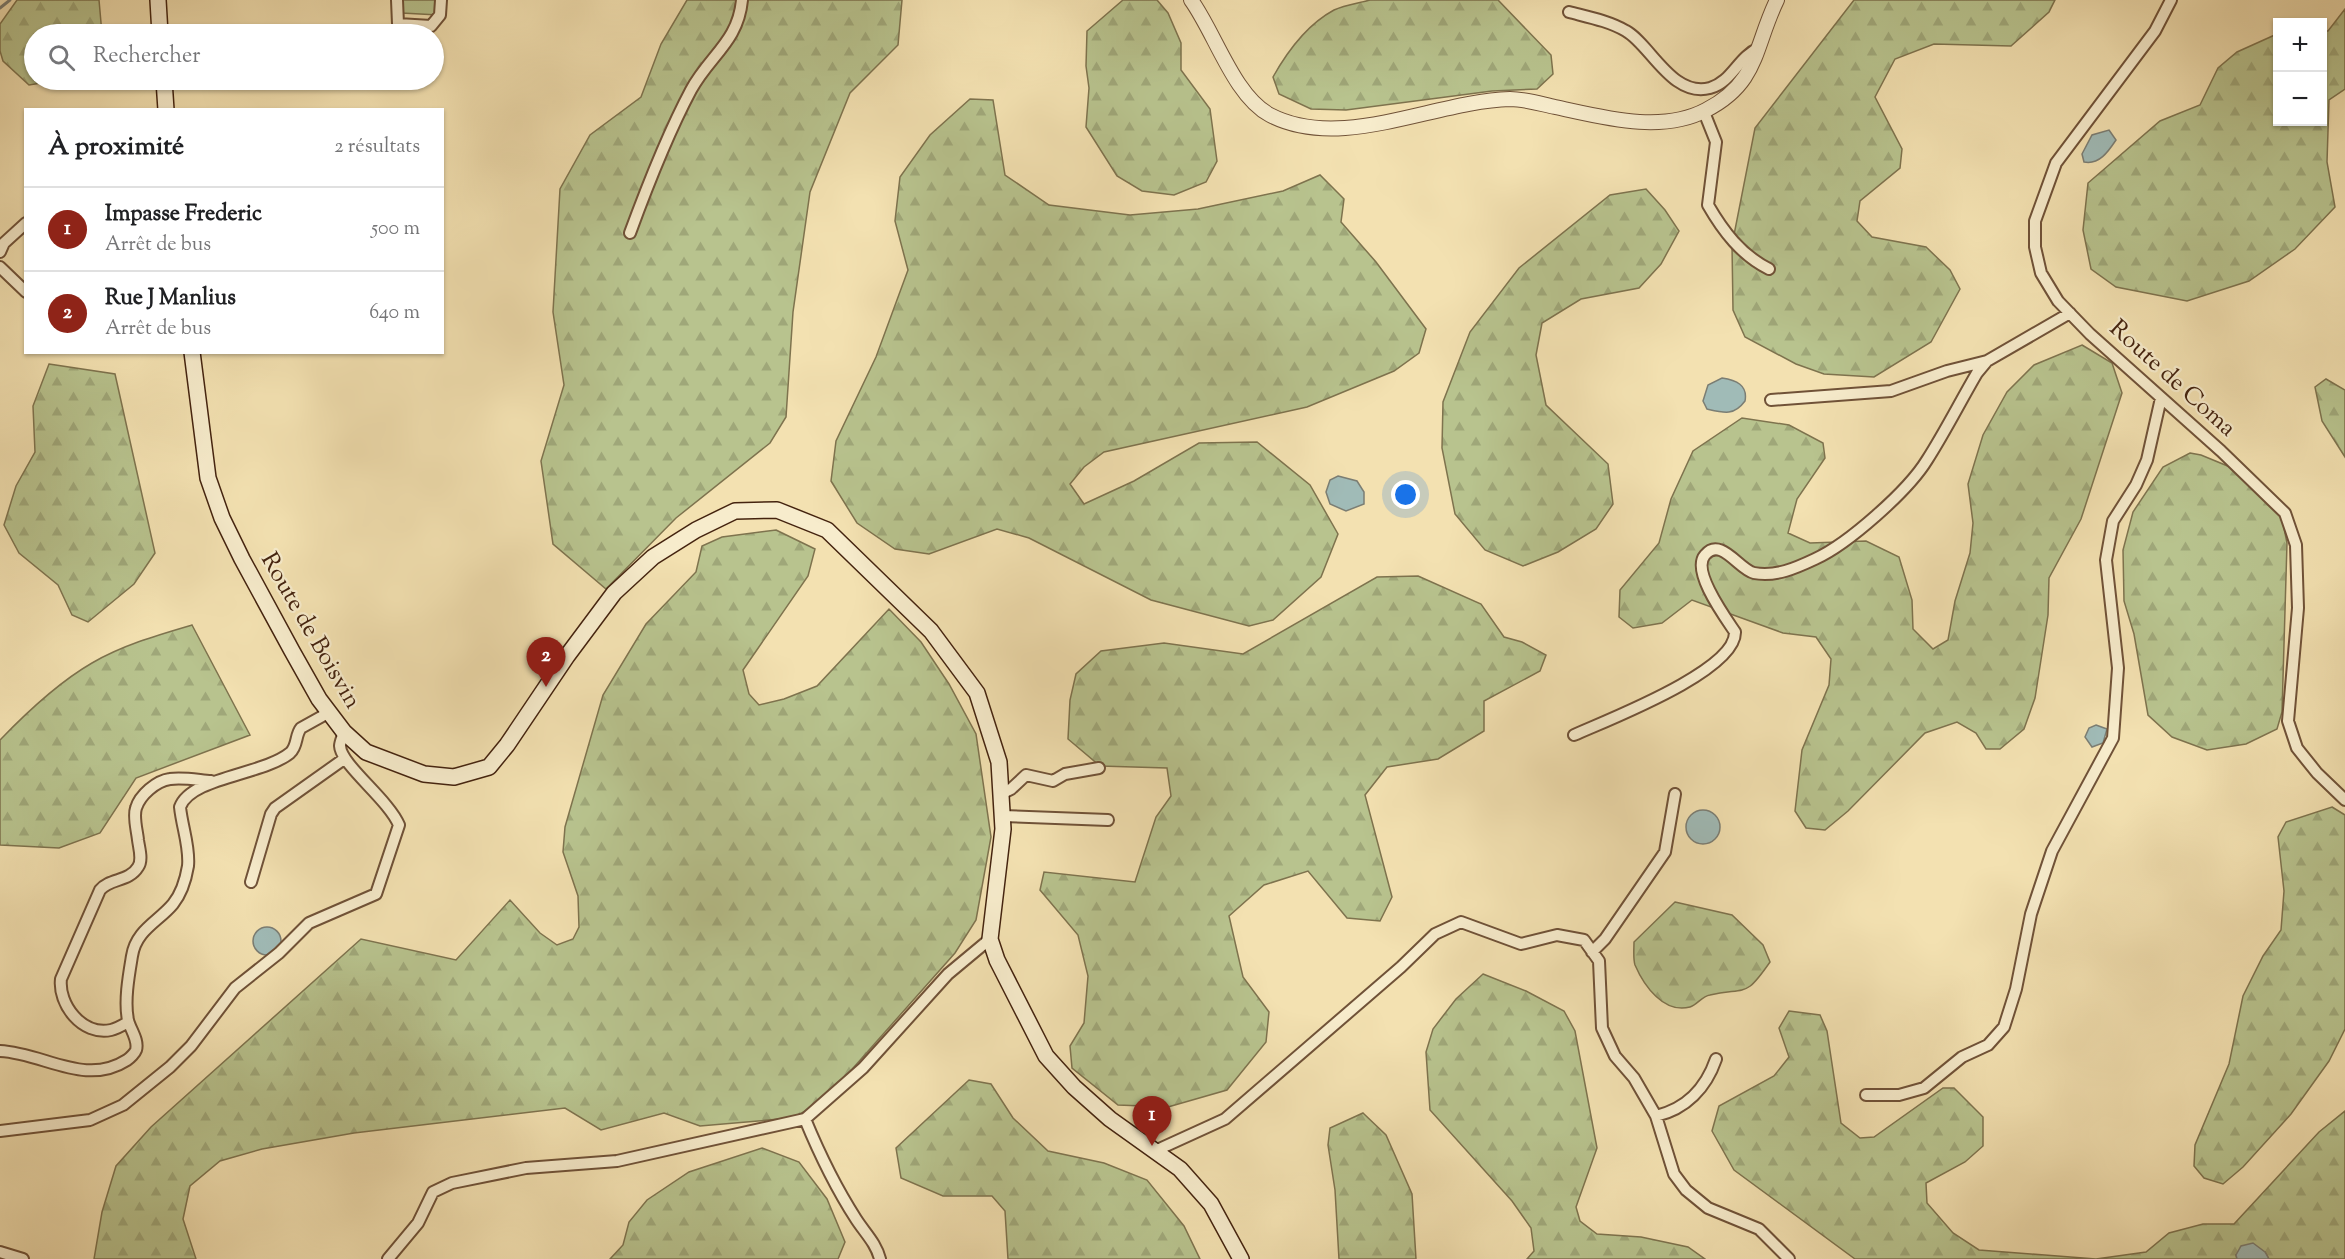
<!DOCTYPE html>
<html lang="fr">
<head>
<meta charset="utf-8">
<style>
	body { margin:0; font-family:"Sorts Mill Goudy",serif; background:#f6f6f6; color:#202124 }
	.controls { position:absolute; right:18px; top:18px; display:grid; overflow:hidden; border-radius:0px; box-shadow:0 2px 4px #0004 }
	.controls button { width:54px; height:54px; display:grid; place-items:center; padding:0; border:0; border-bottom:2px solid #e0e0e0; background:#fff; color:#202124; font:30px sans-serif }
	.you { position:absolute; left:1406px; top:495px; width:21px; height:21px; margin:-15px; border:4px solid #fff; border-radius:50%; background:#1a73e8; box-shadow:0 0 0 9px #1a73e833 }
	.badge { display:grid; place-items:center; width:39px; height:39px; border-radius:50%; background:#8f2418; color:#fff; font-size:20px; font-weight:700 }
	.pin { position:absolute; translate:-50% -50px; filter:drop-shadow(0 2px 3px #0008) }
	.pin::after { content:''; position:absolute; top:32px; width:21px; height:18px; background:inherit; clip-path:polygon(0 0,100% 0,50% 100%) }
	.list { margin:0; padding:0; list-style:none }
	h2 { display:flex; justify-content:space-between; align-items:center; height:78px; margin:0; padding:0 24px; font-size:26px }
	h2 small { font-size:20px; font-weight:400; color:#757577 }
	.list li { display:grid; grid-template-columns:39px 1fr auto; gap:18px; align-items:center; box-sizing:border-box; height:84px; padding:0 24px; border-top:2px solid #e0e0e0 }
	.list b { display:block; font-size:22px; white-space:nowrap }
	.list p { margin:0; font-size:20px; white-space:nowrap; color:#757577 }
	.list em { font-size:20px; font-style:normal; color:#757577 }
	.icon { flex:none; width:33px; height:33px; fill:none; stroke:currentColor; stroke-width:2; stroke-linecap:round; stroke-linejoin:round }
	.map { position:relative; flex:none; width:2345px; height:1259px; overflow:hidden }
	.search { position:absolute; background:#fff; box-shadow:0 2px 4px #0004; left:24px; top:24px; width:420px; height:66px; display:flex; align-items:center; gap:15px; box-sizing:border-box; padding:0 21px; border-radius:33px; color:#757577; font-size:22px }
	.panel { position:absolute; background:#fff; box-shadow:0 2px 4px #0004; left:24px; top:108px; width:420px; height:246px; border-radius:0px }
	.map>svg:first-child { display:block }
	.green { fill:#b8c38e; stroke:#7e734e; stroke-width:1.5 }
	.forest { fill:url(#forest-firs); stroke:#7e734e; stroke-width:1.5 }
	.water { fill:#a0bbb7; stroke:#7b7e74; stroke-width:1.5 }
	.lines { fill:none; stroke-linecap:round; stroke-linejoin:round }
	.stream { stroke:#7b7e74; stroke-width:3 }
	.minor-casing { stroke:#705238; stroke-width:14 }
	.tertiary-casing { stroke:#705238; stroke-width:16 }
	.secondary-casing { stroke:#44230f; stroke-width:18 }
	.minor { stroke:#f7eccc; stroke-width:10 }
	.tertiary { stroke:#f7eccc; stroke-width:14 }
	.secondary { stroke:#f7eccc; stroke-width:15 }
	.labels { text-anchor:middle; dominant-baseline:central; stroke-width:4.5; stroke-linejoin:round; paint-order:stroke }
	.street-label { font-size:24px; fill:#44230f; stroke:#f7eccc }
</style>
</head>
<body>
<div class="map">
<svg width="2345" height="1259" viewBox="0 0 2345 1259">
	<defs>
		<pattern id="forest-firs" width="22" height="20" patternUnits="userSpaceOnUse" patternTransform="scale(1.5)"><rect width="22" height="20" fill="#b8c38e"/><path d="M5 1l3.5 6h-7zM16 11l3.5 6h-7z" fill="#9fa779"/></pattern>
	</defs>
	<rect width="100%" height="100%" fill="#f3e1b1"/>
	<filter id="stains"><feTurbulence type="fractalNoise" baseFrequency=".00333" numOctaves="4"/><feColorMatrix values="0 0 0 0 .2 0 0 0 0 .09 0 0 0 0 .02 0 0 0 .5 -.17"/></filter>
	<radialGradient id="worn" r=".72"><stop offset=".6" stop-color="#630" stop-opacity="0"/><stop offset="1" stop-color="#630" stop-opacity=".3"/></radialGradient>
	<path class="green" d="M 403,0 L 438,0 L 438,15 L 402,13 Z"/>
	<path class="forest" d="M 17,0 L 99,0 L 102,34 L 34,34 L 34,80 L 60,80 L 29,85 L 3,61 L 0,51 L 0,24 Z
		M 687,0 L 902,0 L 898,45 L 850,93 L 810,192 L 793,312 L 786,417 L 770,443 L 676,518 L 606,589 L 553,544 L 541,461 L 564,385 L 553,312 L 560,189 L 590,135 L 641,97 L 661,44 Z
		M 1123,0 L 1157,0 L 1168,13 L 1181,43 L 1181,70 L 1210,109 L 1217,161 L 1206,182 L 1174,195 L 1142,191 L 1117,176 L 1086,127 L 1089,88 L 1086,66 L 1087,31 Z
		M 1370,0 L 1498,0 L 1551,55 L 1553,74 L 1537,89 L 1492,91 L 1346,110 L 1311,109 L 1279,94 L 1273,77 C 1287,52 1308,24 1334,10 C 1344,5 1359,3 1370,0 Z
		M 1854,0 L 2055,0 L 2049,12 L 2011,46 L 1934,44 L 1895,59 L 1875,97 L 1902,149 L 1900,168 L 1860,201 L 1857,221 L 1872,237 L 1926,247 L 1950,270 L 1960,289 L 1931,342 L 1874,377 L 1824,374 L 1796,364 L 1745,337 L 1733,310 L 1732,245 L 1755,128 Z
		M 2345,9 L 2345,89 L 2329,100 L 2327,162 L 2335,207 L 2295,249 L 2249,281 L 2187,301 L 2116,287 L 2091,269 L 2083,230 L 2088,183 L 2160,121 L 2200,105 L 2218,68 L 2237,52 L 2277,34 L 2278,122 L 2322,122 L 2323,31 L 2328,31 Z
		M 970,99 L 993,100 L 1005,175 L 1049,205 L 1130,215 L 1198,209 L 1283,191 L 1320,175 L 1344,199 L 1341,222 L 1376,262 L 1426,329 L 1419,353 L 1394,371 L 1307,407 L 1104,452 L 1084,467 L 1070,484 L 1084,504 L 1134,481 L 1199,443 L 1257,442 L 1310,485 L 1338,534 L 1321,577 L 1273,620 L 1249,626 L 1151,600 L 1029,538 L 997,529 L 929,554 L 895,549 L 857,523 L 831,481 L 836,441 L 876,357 L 908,270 L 895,221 L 900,177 L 930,135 Z
		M 1646,189 L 1665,210 L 1679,231 L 1661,264 L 1639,288 L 1581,299 L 1542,323 L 1536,355 L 1546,405 L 1608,464 L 1613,504 L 1596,529 L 1558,552 L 1523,566 L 1485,550 L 1455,514 L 1442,448 L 1443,402 L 1470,332 L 1519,268 L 1610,195 Z
		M 2082,345 L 2112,363 L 2122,393 L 2081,519 L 2049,578 L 2048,615 L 2035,698 L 2024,729 L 2000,749 L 1986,749 L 1976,733 L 1957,722 L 1925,733 L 1848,811 L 1825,830 L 1806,828 L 1795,811 L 1802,750 L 1829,685 L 1831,659 L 1816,637 L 1783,633 L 1692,600 L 1662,623 L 1633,628 L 1619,617 L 1620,590 L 1659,543 L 1671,499 L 1693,451 L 1742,418 L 1789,425 L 1823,443 L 1825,458 L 1797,499 L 1788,533 L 1810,543 L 1866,541 L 1899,557 L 1912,600 L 1913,629 L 1933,649 L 1948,640 L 1955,601 L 1970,553 L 1973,523 L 1968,484 L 1983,435 L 2007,392 L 2034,365 Z
		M 49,364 L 115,374 L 155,553 L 134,584 L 88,622 L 72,615 L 58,585 L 19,553 L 4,525 L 16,486 L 35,452 L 33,406 Z
		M 2326,379 L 2345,390 L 2345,457 L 2322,421 L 2315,387 Z
		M 2190,453 L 2201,455 L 2230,467 L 2282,518 L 2287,543 L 2282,712 L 2277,729 L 2246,744 L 2207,750 L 2172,737 L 2148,715 L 2134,634 L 2124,601 L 2123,550 L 2133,512 L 2163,467 Z
		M 776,530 L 815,549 L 808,576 L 743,670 L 749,694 L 759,705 L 784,699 L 817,686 L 889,609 L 921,642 L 949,684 L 976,734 L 991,837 L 976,920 L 955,953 L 823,1102 L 792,1118 L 700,1126 L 664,1113 L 601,1130 L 565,1108 L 354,1133 L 262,1149 L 220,1161 L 190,1186 L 183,1219 L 196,1259 L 94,1259 L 102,1212 L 116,1166 L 151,1127 L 361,939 L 456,960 L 510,900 L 540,933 L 557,945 L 573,939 L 579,927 L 578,896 L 563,852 L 565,827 L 603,695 L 646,624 L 696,572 L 702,546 L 722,537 Z
		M 1418,576 L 1481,604 L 1504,637 L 1522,642 L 1546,655 L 1540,671 L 1484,701 L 1484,731 L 1438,759 L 1387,767 L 1365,795 L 1392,897 L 1380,921 L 1347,918 L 1308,871 L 1264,885 L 1229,916 L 1243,977 L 1269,1012 L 1266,1042 L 1227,1090 L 1168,1107 L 1118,1105 L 1072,1068 L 1070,1046 L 1084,1023 L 1088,976 L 1078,935 L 1040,890 L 1044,872 L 1135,882 L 1156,817 L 1171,796 L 1167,768 L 1100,766 L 1068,739 L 1070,700 L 1076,674 L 1101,651 L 1164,643 L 1243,654 L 1377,577 Z
		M 192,625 L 250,735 L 136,778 L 100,833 L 59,848 L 0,845 L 0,740 C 27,712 59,682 92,663 C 123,645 158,635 192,625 Z
		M 2332,807 L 2345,815 L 2345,1029 L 2329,1061 L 2291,1114 L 2243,1167 L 2223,1184 L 2204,1178 L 2194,1166 L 2195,1145 L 2229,1064 L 2243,996 L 2263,956 L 2281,930 L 2284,891 L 2278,837 L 2286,822 Z
		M 1675,902 L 1732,915 L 1763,945 L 1770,962 C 1745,998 1748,987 1710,995 C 1702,996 1697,1005 1690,1007 C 1664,1014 1644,986 1635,965 C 1633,959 1634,949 1634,942 Z
		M 1483,974 L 1526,991 L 1564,1011 L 1575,1031 L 1597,1148 L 1576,1207 L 1580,1221 L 1597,1234 L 1641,1237 L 1688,1247 L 1705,1259 L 1527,1259 L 1534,1251 L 1531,1228 L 1512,1201 L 1430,1110 L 1426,1052 L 1433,1029 L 1456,999 Z
		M 1789,1011 L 1820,1015 L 1827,1031 L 1841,1123 L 1860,1138 L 1874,1137 L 1943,1088 L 1954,1088 L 1983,1117 L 1983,1146 L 1965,1162 L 1926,1183 L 1927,1203 L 1953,1233 L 1979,1250 L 2096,1259 L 2146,1252 L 2169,1233 L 2203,1224 L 2234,1224 L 2319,1132 L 2345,1111 L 2345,1259 L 2269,1259 L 2265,1252 L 2236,1255 L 2237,1259 L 1855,1259 L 1734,1170 L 1712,1131 L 1719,1106 L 1774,1076 L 1789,1057 L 1779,1028 Z
		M 969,1080 L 991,1084 L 1013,1118 L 1048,1151 L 1104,1163 L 1147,1180 L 1184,1226 L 1200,1259 L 1008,1259 L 1005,1211 L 992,1196 L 943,1196 L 901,1178 L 896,1148 Z
		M 1363,1113 L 1386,1135 L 1412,1194 L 1416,1259 L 1339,1259 L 1335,1190 L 1328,1145 L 1330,1128 Z
		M 762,1148 L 799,1162 L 827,1199 L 845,1242 L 838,1259 L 610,1259 L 623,1245 L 629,1222 L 647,1200 L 689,1172 Z"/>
	<path class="water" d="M 2109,130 L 2116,140 C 2108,152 2099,165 2084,162 L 2082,154 L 2092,135 Z
		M 1722,378 C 1736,380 1748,385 1745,401 C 1734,416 1724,413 1707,409 L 1703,401 L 1708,385 Z
		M 1338,476 L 1357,481 L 1364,492 L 1364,504 L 1346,511 L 1330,504 L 1326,492 L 1330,480 Z
		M 2096,725 L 2107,729 L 2103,743 L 2092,747 L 2085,737 L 2089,728 Z
		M1686 827a17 17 0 1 1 34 0a17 17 0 1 1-34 0Z
		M253 941a14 14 0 1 1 28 0a14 14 0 1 1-28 0Z
		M 2253,1243 L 2265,1252 L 2269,1259 L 2237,1259 L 2236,1255 L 2241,1246 Z"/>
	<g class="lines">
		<path class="stream" d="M 0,8 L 10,0"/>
		<g class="minor-casing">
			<path id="minor" d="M 397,0 L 398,24 L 431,26 L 440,15 L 441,0
				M 2171,0 L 2155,31 L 2056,163 L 2035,221 L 2035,247 L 2041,273 L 2058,301 L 2090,334 L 2221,451 L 2285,513 L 2296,545 L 2298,608 L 2288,721 L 2297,748 L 2317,773 L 2345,800
				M 1569,12 C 1588,17 1609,21 1626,31 C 1650,44 1672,98 1710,88 C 1732,82 1738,57 1759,48
				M 1704,112 L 1716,142 L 1708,205 C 1723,231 1741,255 1769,269
				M 630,233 C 648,184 667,135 691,90 C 710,55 738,42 742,0
				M 0,252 L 4,243 L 26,223
				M 0,267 L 26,292
				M 1771,400 L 1891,391 L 1947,371 L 1987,361
				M 1574,735 C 1607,720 1736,671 1735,632 C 1725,617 1691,571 1705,555 C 1721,536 1739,570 1754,573 C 1776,577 1796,568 1815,559 C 1848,544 1908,491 1927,460 C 1945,432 1960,402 1977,373 L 1987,361 L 2070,313
				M 1001,794 L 1011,789 L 1026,775 L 1053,781 L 1065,774 L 1099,768
				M 1002,816 L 1108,820
				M 251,882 L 271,814 L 275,808 L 344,759
				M 1592,952 L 1605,939 L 1665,852 L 1675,794
				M 128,1022 C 123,1025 116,1029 111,1030 C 82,1036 58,1004 61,979 L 100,890 C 110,878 129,882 138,867 C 143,860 139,848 138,840 C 137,830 133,817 136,808 C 140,795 156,781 170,779 C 182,777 198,780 211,781
				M 0,1051 C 44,1053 85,1087 127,1060 C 130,1058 135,1053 136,1050 C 139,1040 130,1029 128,1020 C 124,1001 129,974 132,956 C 136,930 158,922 173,904 C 181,894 186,878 188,866 C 190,847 182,827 180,807 C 191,777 263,775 290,753 C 298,746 295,735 301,728 L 328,713
				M 1866,1095 L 1899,1095 L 1924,1088 L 1962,1057 L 1988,1045 L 2004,1027 L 2016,989 L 2031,914 L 2052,851 L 2113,738 L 2118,668 L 2106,560 L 2113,521 L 2136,485 L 2147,460 L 2161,398
				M 1656,1116 C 1686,1109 1706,1088 1716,1059
				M 805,1119 C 819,1153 836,1188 856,1219 C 865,1233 876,1243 880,1259
				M 0,1131 L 90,1120 L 123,1105 L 170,1067 L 191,1046 L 235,988 L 279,953 L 309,923 L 376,894 L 399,825 C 388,799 341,765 340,746 C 340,742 343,736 344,732
				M 1157,1150 L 1225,1119 L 1401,967 L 1435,934 L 1461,922 L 1521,944 L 1557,935 L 1584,940 L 1599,961 L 1602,1028 L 1615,1056 L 1634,1078 L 1656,1116 L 1674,1174 L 1686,1190 L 1708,1208 L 1759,1229 L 1789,1259
				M 0,1252 L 23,1259
				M 388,1259 L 418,1223 L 433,1192 L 452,1183 L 526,1168 L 617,1161 L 805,1119 L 863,1068 L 948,974 L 990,939"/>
		</g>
		<g class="tertiary-casing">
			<path id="tertiary" d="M 1191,0 C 1215,33 1234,96 1270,115 C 1341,152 1435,101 1510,99 C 1525,99 1541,104 1555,107 C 1602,117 1661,134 1706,110 C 1759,83 1754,47 1777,0"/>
		</g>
		<g class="secondary-casing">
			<path id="secondary" d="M 158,0 L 160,34
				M 164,80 L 166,110
				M 192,352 L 208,478 L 222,518 L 242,559 L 292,651 L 319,699 L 344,732 L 366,752 L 424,774 L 454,777 L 489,767 L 507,745 L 567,656 L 614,593 L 653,557 L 696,530 L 735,511 L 777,510 L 827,530 L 931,631 L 977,693 L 999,762 L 1003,829 L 990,939 L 997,960 L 1046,1056 L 1074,1087 L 1110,1119 L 1180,1169 L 1211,1204 L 1241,1259"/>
		</g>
		<use href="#minor" class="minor"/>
		<use href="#tertiary" class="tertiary"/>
		<use href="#secondary" class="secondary"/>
	</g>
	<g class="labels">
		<g class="street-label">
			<text transform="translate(2172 379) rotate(42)">Route de Coma</text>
			<text transform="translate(310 631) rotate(60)">Route de Boisvin</text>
		</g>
	</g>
	<rect width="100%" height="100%" filter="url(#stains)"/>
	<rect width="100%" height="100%" fill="url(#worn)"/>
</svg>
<div class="controls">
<button>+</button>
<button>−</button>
</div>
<div class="you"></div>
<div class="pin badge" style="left:1152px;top:1146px">1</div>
<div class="pin badge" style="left:546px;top:687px">2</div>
<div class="search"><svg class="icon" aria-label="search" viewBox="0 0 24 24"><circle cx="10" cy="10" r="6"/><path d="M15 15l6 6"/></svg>Rechercher</div>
<section class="panel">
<h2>À proximité<small>2 résultats</small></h2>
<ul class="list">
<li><span class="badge">1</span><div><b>Impasse Frederic</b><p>Arrêt de bus</p></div><em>500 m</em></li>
<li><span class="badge">2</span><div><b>Rue J Manlius</b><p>Arrêt de bus</p></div><em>640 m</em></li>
</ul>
</section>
</div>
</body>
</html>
